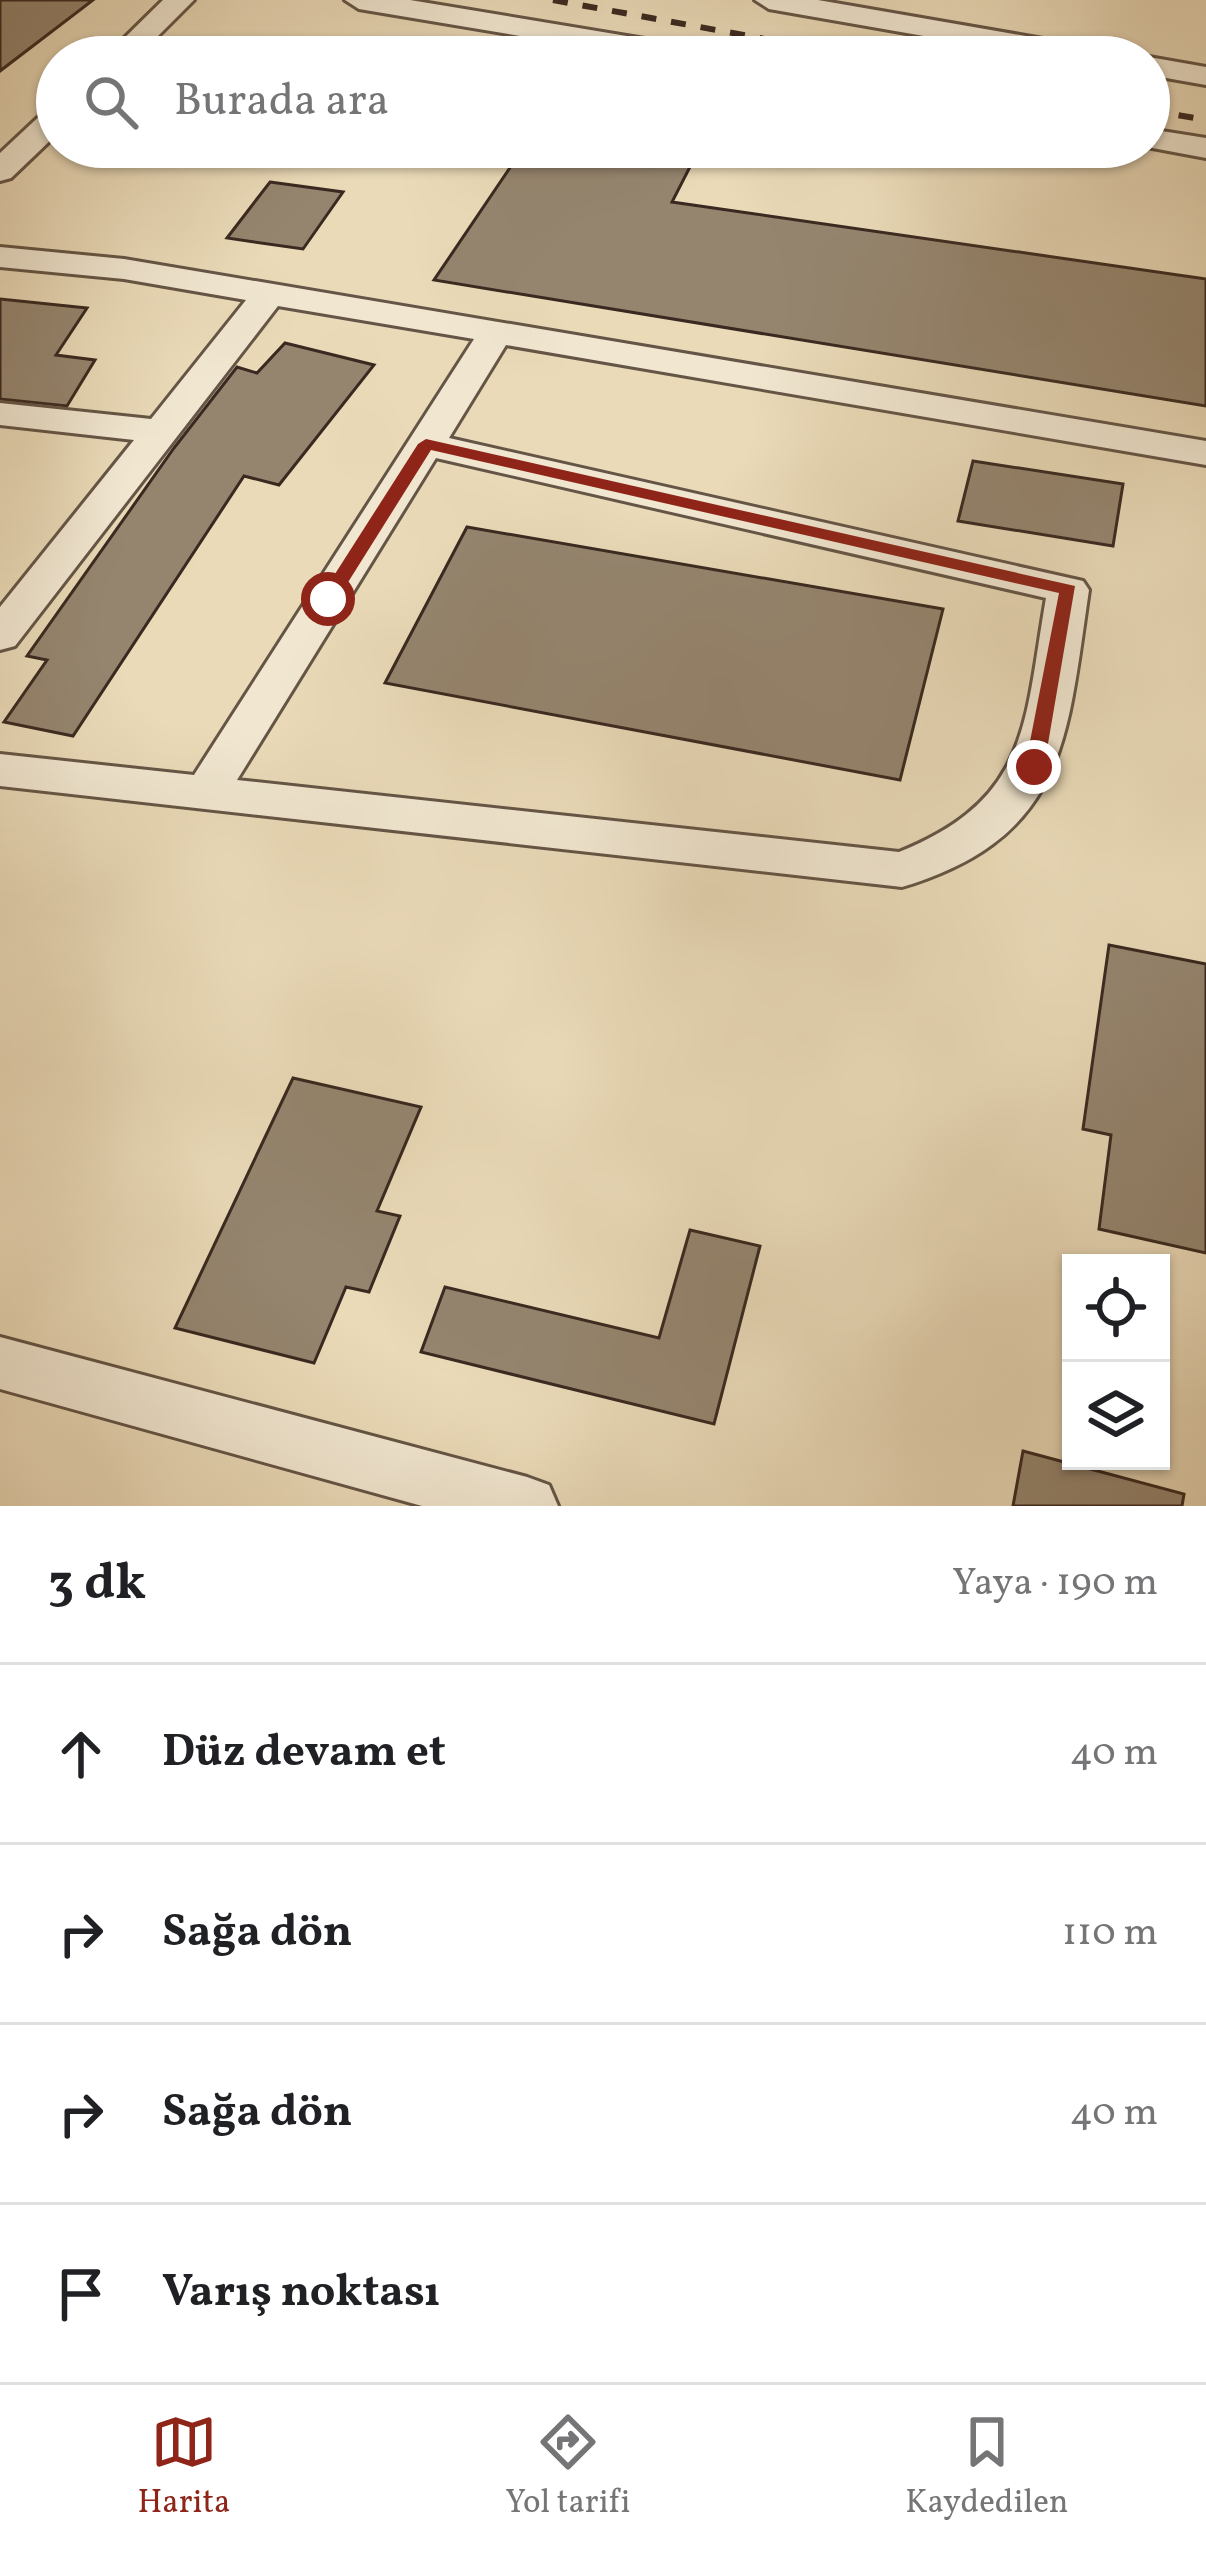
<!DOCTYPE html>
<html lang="tr">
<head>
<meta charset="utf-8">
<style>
	body { margin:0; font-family:Vollkorn,serif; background:#f6f6f6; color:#202124 }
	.controls { position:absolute; right:36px; bottom:36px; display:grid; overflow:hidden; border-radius:0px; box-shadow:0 3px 9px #0004 }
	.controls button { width:108px; height:108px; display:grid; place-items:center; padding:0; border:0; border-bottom:3px solid #e0e0e0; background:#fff; color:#202124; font:60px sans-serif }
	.stop { position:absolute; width:36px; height:36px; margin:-27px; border:9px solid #8f2418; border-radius:50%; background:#fff }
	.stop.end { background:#8f2418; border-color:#fff; box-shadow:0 3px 12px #0008 }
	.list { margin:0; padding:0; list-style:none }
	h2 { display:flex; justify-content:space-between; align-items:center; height:156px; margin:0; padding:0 48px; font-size:51px }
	h2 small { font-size:39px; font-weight:400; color:#757577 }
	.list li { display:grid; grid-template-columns:78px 1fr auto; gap:36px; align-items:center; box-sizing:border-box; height:180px; padding:0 48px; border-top:3px solid #e0e0e0 }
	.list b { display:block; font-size:45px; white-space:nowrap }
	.list em { font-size:39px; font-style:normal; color:#757577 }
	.icon { flex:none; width:66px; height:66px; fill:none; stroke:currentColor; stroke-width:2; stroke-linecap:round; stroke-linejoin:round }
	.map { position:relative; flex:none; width:1206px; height:1506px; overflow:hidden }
	.search { position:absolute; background:#fff; box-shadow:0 3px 9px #0004; left:36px; right:36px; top:36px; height:132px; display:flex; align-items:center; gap:30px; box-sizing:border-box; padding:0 42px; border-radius:66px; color:#757577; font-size:45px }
	.sheet { height:876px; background:#fff }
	nav { display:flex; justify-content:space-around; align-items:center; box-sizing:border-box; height:168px; border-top:3px solid #e0e0e0; background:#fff; font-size:33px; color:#757577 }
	nav a { display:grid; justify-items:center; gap:6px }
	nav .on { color:#8f2418 }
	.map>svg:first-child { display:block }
	.building { fill:#95856f; stroke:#392920; stroke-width:3 }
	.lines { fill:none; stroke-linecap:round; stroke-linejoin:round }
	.minor-casing { stroke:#655546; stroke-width:6 }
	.minor { fill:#f1e7d1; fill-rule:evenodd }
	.rail { stroke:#392920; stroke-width:6; stroke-dasharray:15 15; stroke-linecap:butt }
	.route { fill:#8f2418 }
</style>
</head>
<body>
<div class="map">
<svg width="1206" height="1506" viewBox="0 0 1206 1506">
	<rect width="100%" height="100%" fill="#eadab8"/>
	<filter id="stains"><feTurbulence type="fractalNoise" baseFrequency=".00167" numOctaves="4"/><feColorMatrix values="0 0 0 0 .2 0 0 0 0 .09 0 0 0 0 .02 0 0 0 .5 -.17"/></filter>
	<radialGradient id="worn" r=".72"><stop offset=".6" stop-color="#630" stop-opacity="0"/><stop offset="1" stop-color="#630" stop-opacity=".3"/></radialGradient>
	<path class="building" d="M 0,0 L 93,0 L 0,71 Z
		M 524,147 L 583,147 L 692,163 L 672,202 L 1206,279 L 1206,406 L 434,280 Z
		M 270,182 L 343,192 L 303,249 L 227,238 Z
		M 0,299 L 87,308 L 56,355 L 95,360 L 67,406 L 0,399 Z
		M 285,343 L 374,365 L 279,485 L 244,476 L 73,736 L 4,722 L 47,660 L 27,656 L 174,448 L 237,367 L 257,373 Z
		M 973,461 L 1123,484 L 1113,546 L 958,521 Z
		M 467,527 L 943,609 L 900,780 L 385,683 Z
		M 1109,945 L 1206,964 L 1206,1253 L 1099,1229 L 1111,1135 L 1083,1129 Z
		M 293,1078 L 421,1107 L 377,1211 L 400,1216 L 369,1292 L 346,1287 L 314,1363 L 175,1328 Z
		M 690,1230 L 760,1246 L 714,1424 L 421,1352 L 445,1287 L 659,1338 Z
		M 1023,1451 L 1184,1494 L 1182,1506 L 1013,1506 Z"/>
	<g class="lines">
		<g class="minor-casing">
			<path id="minor" d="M 163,0 L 194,0 L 137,57 L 105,57 Z
				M 345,0 L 410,0 L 699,48 L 714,57 L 646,57 L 359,9 Z
				M 755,0 L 818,0 L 1095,48 L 1110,57 L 1044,57 L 769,9 Z
				M 1149,57 L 1206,67 L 1206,85 L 1149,75 Z
				M 57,108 L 57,134 L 11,178 L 0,181 L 0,153 L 46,110 Z
				M 1149,129 L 1206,138 L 1206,158 L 1147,147 Z
				M 0,247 L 124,259 L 1206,441 L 1206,465 L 506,345 L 449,438 L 1083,581 L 1089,590 C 1067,738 1067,837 902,887 L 0,786 L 0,754 L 194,775 L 474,339 L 278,306 L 15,646 L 0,650 L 0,607 L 134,440 L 0,425 L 0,403 L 151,419 L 246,300 L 124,279 L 0,267 ZM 436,458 L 1046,598 C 1024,723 1031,799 899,852 L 237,780 Z
				M 0,1337 L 527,1477 L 549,1485 L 558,1506 L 422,1506 L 0,1389 Z"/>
		</g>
		<use href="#minor" class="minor"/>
		<path class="rail" d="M 553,0 L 863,57
			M 1149,110 L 1206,120"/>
	</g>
	<path class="route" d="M 426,439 L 1075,586 L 1044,767 L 1034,774 L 1025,767 L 1059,593 L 431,450 L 335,603 L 322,603 L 319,599 L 418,444 Z"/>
	<rect width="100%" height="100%" filter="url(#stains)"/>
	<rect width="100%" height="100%" fill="url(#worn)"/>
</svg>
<div class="controls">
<button><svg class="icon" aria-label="locate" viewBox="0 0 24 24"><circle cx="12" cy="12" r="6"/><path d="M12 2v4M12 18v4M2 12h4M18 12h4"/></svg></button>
<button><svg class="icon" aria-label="layers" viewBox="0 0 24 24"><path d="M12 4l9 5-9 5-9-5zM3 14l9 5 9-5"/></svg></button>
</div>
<div class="stop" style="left:328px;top:599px"></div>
<div class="stop end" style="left:1034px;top:767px"></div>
<div class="search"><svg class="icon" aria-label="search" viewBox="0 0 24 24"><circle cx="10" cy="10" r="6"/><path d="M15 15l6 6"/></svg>Burada ara</div>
</div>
<section class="sheet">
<h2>3 dk<small>Yaya · 190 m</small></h2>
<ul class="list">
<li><svg class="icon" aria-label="ahead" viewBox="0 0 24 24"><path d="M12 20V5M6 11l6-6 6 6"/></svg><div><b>Düz devam et</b></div><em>40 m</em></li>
<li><svg class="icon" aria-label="right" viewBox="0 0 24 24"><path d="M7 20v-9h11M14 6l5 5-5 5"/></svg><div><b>Sağa dön</b></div><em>110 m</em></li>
<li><svg class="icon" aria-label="right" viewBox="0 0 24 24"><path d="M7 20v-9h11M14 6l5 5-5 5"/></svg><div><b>Sağa dön</b></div><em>40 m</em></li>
<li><svg class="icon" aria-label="arrive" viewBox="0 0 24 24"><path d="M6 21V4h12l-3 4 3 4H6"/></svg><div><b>Varış noktası</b></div></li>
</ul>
</section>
<nav>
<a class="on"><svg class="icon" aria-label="map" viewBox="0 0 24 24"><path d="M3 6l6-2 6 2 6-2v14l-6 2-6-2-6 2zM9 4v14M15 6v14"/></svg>Harita</a>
<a><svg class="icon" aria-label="directions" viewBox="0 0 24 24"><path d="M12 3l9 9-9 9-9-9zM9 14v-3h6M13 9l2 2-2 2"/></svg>Yol tarifi</a>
<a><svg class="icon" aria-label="saved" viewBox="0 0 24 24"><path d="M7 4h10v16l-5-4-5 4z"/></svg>Kaydedilen</a>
</nav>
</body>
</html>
